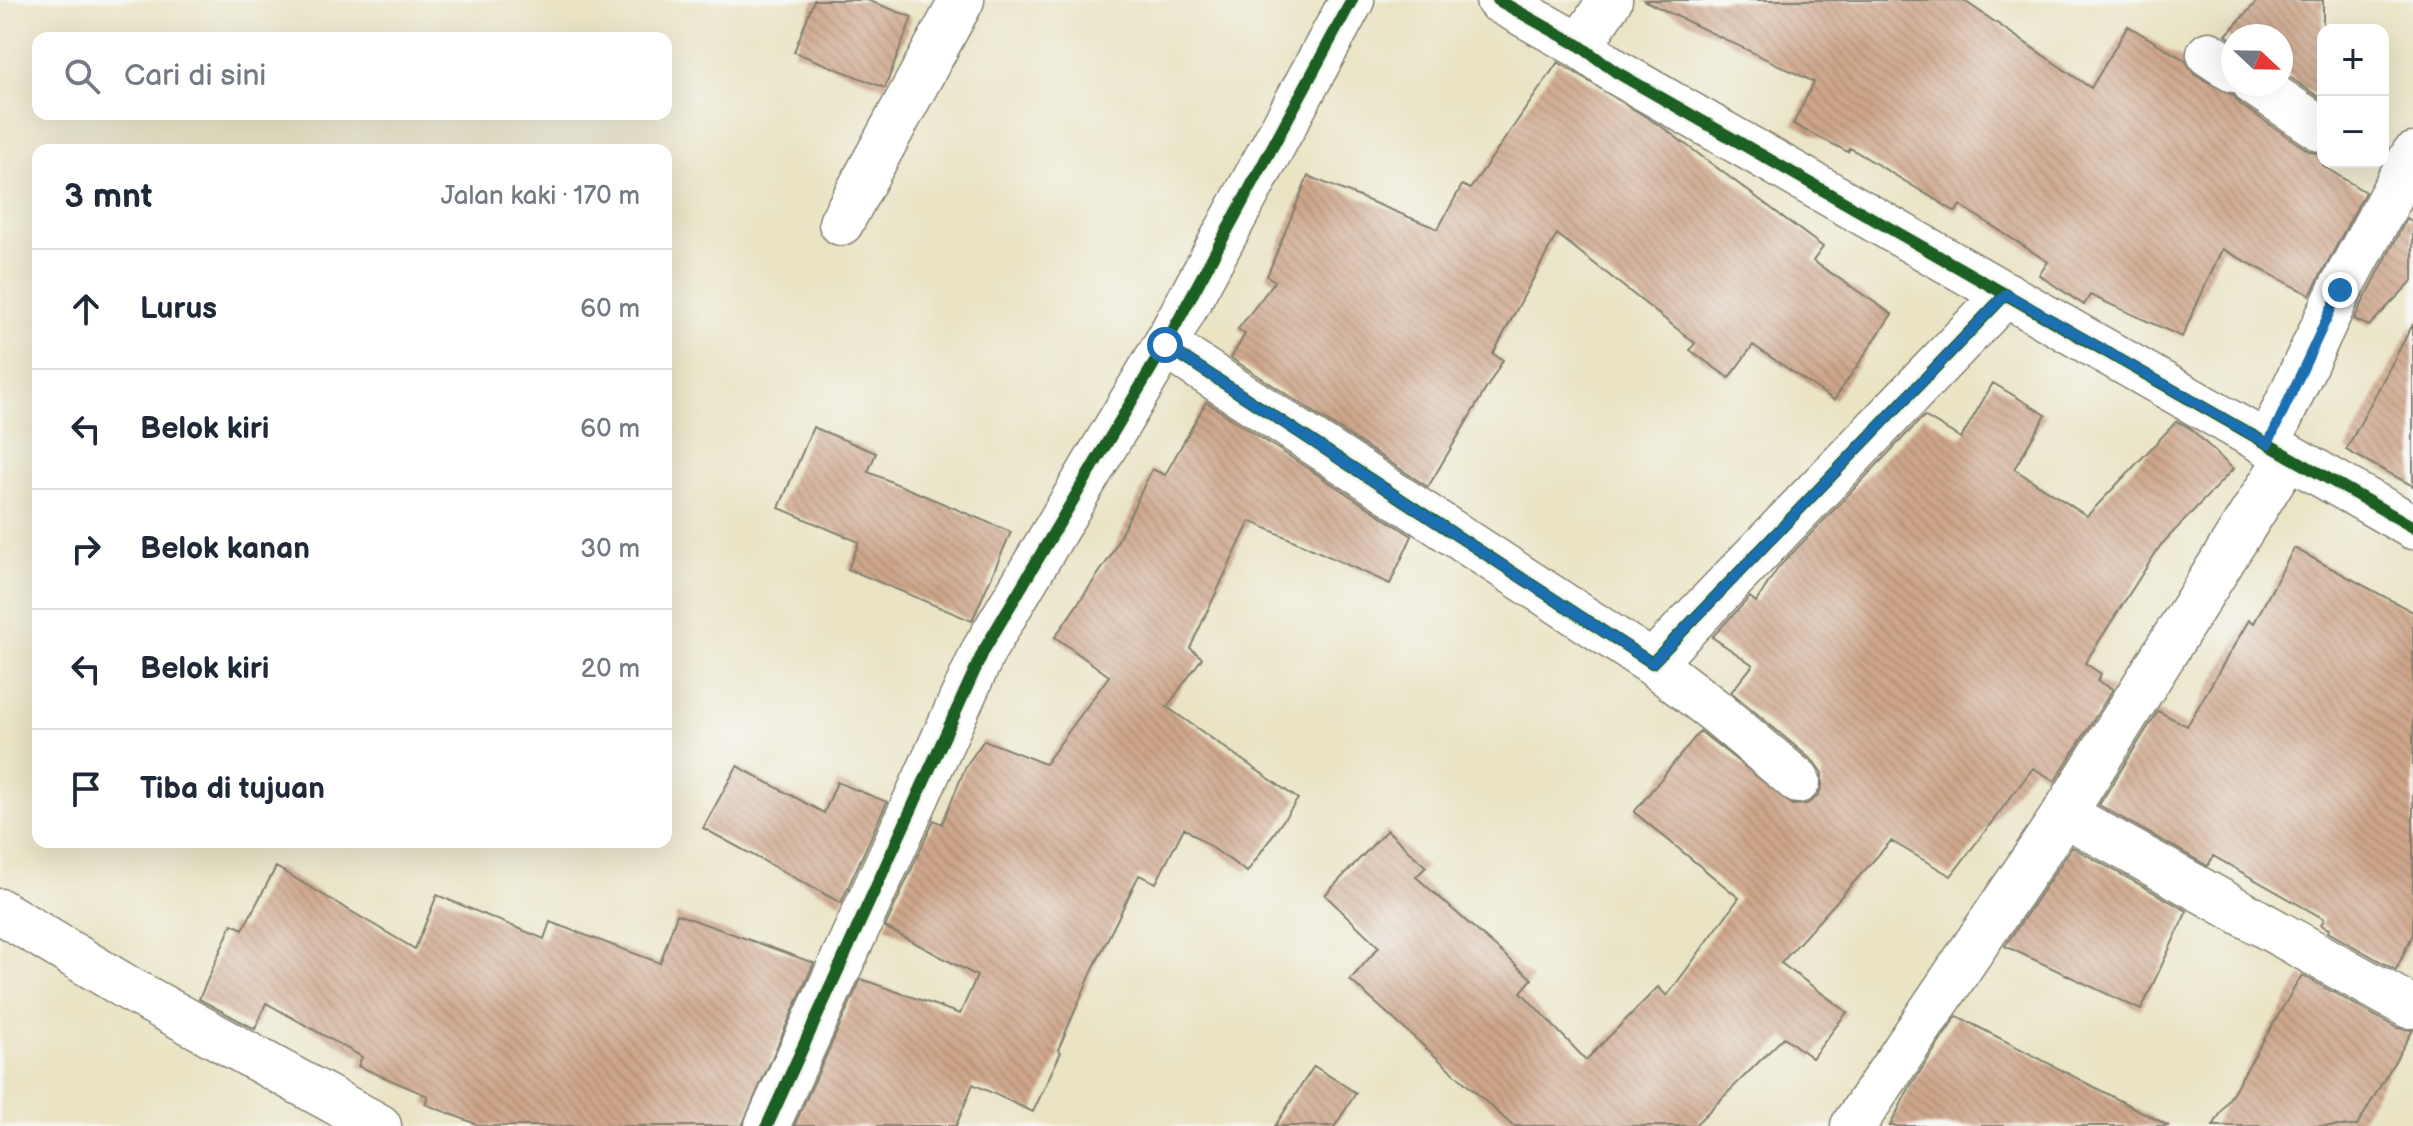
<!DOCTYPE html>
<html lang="id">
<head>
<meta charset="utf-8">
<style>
	body { margin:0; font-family:"Balsamiq Sans",sans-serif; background:#f2f2f3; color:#1f2937 }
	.controls { position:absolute; right:24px; top:24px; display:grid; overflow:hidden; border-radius:16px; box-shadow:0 8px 32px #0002 }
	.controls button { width:72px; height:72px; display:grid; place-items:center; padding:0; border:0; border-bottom:2px solid #e0e1e3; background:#fff; color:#1f2937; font:40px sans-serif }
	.compass { position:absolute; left:2221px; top:24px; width:72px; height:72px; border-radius:50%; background:#fff; box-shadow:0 8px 32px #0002; rotate:112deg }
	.stop { position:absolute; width:24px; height:24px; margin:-18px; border:6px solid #1f6fb2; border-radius:50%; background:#fff }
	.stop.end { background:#1f6fb2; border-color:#fff; box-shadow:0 2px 8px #0008 }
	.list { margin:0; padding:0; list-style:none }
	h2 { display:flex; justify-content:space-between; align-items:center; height:104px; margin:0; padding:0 32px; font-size:34px }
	h2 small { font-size:26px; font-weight:400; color:#747a83 }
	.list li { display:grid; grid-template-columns:52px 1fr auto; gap:24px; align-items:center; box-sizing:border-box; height:120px; padding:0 32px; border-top:2px solid #e0e1e3 }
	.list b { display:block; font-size:30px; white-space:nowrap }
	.list em { font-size:26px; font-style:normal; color:#747a83 }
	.icon { flex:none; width:44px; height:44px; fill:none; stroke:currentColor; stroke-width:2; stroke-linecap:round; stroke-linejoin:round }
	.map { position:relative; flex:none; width:2413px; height:1126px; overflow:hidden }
	.search { position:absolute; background:#fff; box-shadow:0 8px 32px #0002; left:32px; top:32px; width:640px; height:88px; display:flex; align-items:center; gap:20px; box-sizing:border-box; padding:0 28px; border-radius:16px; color:#747a83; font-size:30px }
	.panel { position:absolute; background:#fff; box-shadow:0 8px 32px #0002; left:32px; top:144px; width:640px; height:704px; border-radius:16px }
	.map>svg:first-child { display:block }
	.building { fill:url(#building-back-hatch) }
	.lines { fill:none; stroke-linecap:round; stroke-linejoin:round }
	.minor-casing { stroke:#838070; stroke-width:47 }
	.minor { stroke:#fff; stroke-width:44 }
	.cycleway-casing { stroke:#f6f6f2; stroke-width:17 }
	.cycleway { stroke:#1b5e20; stroke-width:12 }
	.route { stroke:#1f6fb2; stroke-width:10 }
</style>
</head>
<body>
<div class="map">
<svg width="2413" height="1126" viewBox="0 0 2413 1126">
	<defs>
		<pattern id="building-back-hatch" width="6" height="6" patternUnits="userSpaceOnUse" patternTransform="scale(2)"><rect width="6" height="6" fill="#cea68b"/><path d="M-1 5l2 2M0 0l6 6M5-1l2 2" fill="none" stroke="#b08e77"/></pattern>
	</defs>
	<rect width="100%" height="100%" fill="#f6f6f2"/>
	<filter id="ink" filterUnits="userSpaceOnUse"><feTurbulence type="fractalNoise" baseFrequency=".0125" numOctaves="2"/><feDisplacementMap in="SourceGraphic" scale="16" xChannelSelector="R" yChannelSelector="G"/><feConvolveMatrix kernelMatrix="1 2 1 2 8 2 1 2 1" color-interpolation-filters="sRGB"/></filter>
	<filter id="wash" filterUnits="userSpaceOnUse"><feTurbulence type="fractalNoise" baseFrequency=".006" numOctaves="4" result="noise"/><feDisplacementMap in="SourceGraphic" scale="32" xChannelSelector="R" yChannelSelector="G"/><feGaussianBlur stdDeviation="1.8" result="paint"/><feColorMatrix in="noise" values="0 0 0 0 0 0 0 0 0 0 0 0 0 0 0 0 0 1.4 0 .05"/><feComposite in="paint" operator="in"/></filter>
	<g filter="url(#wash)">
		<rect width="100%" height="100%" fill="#eae4c5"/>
		<g id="blocks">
			<path class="building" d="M 814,0 L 867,0 L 912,17 L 885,88 L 794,52 Z
				M 1643,0 L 1963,0 L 2091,88 L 2128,26 L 2186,61 L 2195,75 L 2233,95 L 2241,105 L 2309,151 L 2323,155 L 2323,166 L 2365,192 L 2310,295 L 2222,249 L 2182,337 L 2090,295 L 2084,305 L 2039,275 L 2048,262 L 1960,205 L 1956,212 L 1850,148 L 1848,152 L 1793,124 L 1814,82 Z
				M 2258,0 L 2323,0 L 2323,100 L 2281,71 L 2281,36 L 2233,36 L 2233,40 L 2226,35 Z
				M 1558,62 L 1665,129 L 1823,247 L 1813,261 L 1892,314 L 1834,400 L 1753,345 L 1729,378 L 1690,350 L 1695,343 L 1557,234 L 1493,354 L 1503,360 L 1428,487 L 1231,358 L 1245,334 L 1238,329 L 1275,281 L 1267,276 L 1308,176 L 1438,229 L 1462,185 L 1470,189 Z
				M 2407,218 L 2413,222 L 2413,280 L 2369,326 L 2354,319 Z
				M 2413,324 L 2413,486 L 2346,450 Z
				M 1993,383 L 2046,415 L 2014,469 L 2087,516 L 2177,421 L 2190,428 L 2233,469 L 2160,546 L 2085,663 L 2101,674 L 2097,681 L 2113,689 L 2055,781 L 2033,768 L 1951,876 L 1891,841 L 1781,963 L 1847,1012 L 1812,1058 L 1784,1037 L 1694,1126 L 1513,1126 L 1350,980 L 1379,947 L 1325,895 L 1387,830 L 1426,867 L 1416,877 L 1532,979 L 1521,992 L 1586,1060 L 1658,987 L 1667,996 L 1739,898 L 1634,812 L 1700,731 L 1793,805 L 1807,804 L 1818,796 L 1822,786 L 1822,773 L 1814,762 L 1731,692 L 1753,665 L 1712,637 L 1750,597 L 1756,602 L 1778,568 L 1924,416 L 1961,438 Z
				M 1206,402 L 1412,536 L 1390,584 L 1250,521 L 1190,648 L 1202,658 L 1167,707 L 1298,799 L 1247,872 L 1184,828 L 1156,883 L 1139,875 L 1094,967 L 1058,1050 L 1061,1052 L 1033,1112 L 973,1084 L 956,1126 L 794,1126 L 861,979 L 960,1014 L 977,976 L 885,927 L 934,820 L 942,824 L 966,766 L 984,740 L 1045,764 L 1109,676 L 1055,637 L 1110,557 L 1152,469 L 1165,475 Z
				M 813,427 L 876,453 L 868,472 L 1011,532 L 972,621 L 848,569 L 859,542 L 779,508 Z
				M 2294,548 L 2413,612 L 2413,934 L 2396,970 L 2328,932 L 2329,929 L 2321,925 L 2324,919 L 2213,856 L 2208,866 L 2099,805 L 2158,711 L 2187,726 L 2249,620 L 2254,623 Z
				M 737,766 L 824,813 L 837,782 L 887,802 L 841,903 L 703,828 Z
				M 2072,847 L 2187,911 L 2141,1010 L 2005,946 Z
				M 276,867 L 415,949 L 437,895 L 544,939 L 550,922 L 660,963 L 677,914 L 814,963 L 742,1126 L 481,1126 L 425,1104 L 428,1096 L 358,1066 L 362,1057 L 266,1003 L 255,1029 L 199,999 L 232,924 L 243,929 Z
				M 2302,975 L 2397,1028 L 2413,1030 L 2357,1126 L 2213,1126 Z
				M 1957,1016 L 2169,1126 L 1890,1126 L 1909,1088 Z
				M 1314,1066 L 1356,1093 L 1335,1126 L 1275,1126 Z"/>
		</g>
	</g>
	<g filter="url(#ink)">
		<use href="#blocks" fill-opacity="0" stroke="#838070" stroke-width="2"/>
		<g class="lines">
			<g class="minor-casing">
				<path id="minor" d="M 1498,0 L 1580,46 L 1616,72 L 2413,527
					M 1580,46 L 1610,0
					M 2209,54 L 2233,70
					M 2255,84 L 2323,130
					M 841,223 L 962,0
					M 1165,345 L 1652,663 L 2006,294
					M 2268,444 L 2340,290 L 2413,155
					M 1652,663 L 1715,711 L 1798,781
					M 2064,814 L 2409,1006
					M 0,911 L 131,990 L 379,1126
					M 767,1126 L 984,650 L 1165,345 L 1352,0
					M 1853,1126 L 2064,814 L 2288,456"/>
			</g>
			<use href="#minor" class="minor"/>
			<g class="cycleway-casing">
				<path id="cycleway" d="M 1498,0 L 1580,46 L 1616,72 L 2413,527
					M 1165,345 L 1652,663 L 2006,294
					M 767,1126 L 984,650 L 1165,345 L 1352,0"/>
			</g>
			<use href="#cycleway" class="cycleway"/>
		</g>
	</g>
	<g class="lines" filter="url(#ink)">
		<path class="route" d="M 1165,345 L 1652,663 L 2006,294 L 2268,444 L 2340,290"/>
	</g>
</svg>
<div class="controls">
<button>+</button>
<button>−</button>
</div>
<svg class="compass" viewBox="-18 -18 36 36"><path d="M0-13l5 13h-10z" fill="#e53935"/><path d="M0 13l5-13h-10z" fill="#747a83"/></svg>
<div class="stop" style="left:1165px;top:345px"></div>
<div class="stop end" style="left:2340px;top:290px"></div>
<div class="search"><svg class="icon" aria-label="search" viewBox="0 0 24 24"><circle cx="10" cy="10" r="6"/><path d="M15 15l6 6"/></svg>Cari di sini</div>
<section class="panel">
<h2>3 mnt<small>Jalan kaki · 170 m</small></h2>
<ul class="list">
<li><svg class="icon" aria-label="ahead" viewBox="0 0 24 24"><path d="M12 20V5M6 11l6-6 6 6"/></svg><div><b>Lurus</b></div><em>60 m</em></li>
<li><svg class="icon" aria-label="left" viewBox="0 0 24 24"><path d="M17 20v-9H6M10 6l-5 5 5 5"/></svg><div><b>Belok kiri</b></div><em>60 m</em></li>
<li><svg class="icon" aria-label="right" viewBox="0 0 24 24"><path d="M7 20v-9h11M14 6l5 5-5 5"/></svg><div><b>Belok kanan</b></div><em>30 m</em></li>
<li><svg class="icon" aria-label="left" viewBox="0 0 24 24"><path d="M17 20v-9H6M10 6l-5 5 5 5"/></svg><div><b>Belok kiri</b></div><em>20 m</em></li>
<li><svg class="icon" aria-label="arrive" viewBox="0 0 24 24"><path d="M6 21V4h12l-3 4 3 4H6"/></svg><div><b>Tiba di tujuan</b></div></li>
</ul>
</section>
</div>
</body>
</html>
